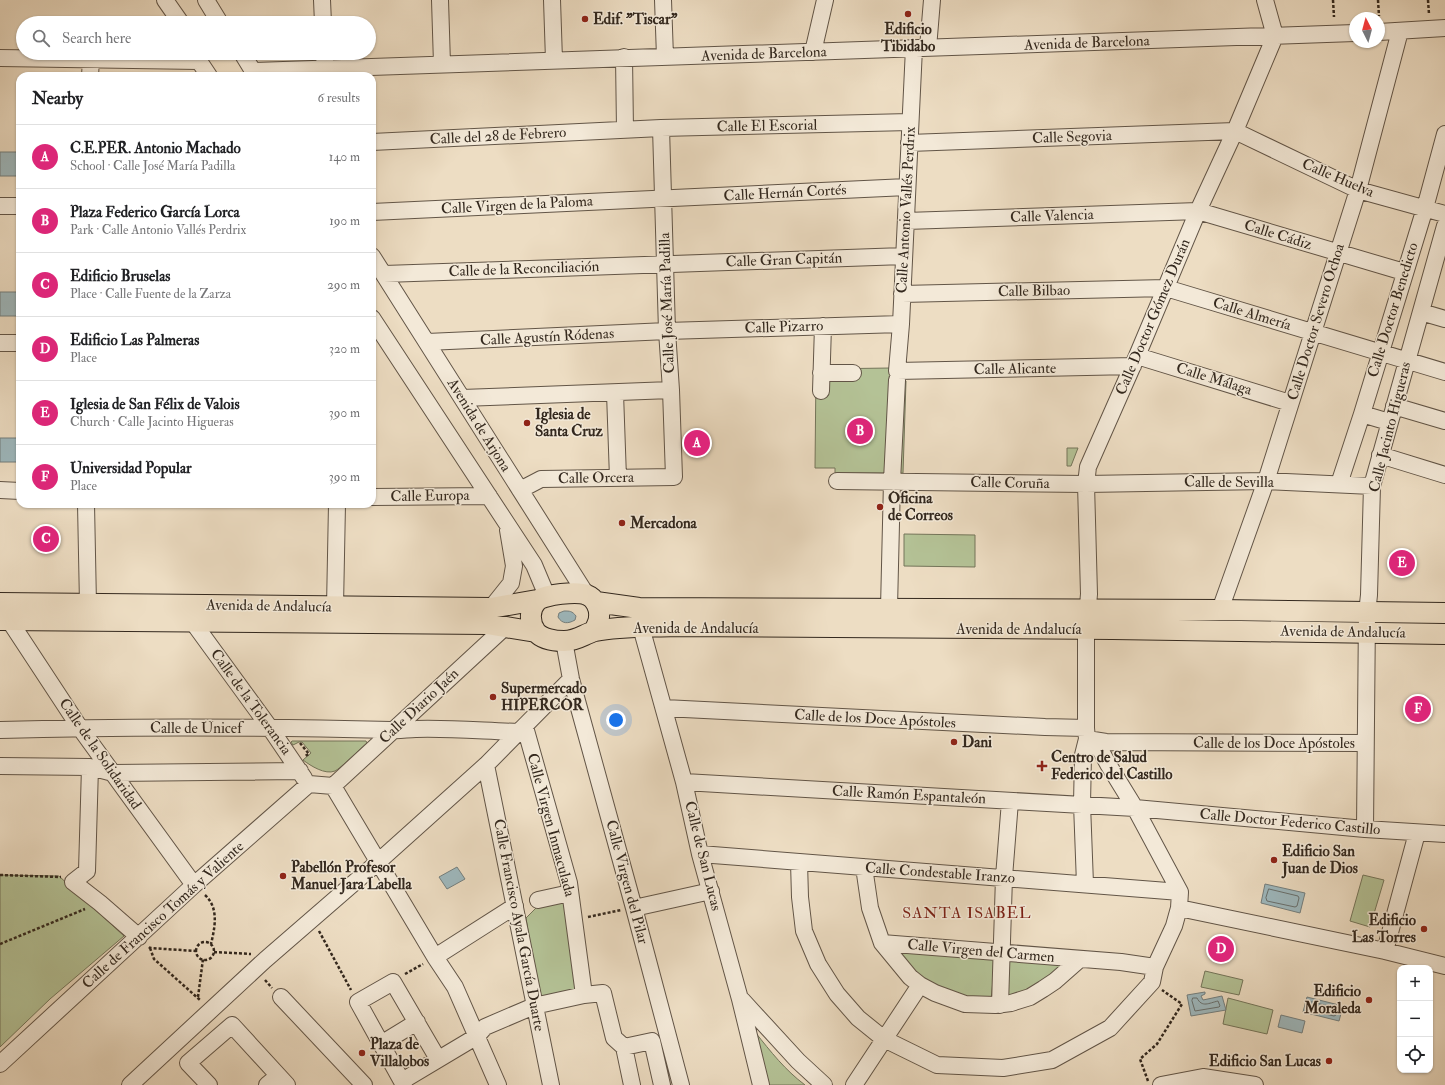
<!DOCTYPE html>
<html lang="en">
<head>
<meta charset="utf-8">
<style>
	body { margin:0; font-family:"IM FELL Double Pica",serif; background:#f6f6f6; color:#202124 }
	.controls { position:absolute; right:12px; bottom:12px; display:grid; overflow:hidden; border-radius:8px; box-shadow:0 1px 3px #0004 }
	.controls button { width:36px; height:36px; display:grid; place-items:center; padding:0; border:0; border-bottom:1px solid #e0e0e0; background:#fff; color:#202124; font:20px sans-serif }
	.compass { position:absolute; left:1349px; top:12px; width:36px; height:36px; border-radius:50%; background:#fff; box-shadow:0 1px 3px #0004; rotate:354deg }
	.you { position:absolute; left:616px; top:720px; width:14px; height:14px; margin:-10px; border:3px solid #fff; border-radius:50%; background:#1a73e8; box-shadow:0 0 0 6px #1a73e833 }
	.badge { display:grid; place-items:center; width:26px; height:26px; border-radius:50%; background:#db2777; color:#fff; font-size:13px; font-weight:700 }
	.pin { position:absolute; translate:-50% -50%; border:2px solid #fff; box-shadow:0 1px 4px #0006 }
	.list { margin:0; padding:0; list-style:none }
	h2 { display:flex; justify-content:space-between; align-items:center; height:52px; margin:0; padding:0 16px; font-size:17px }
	h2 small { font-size:13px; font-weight:400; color:#757577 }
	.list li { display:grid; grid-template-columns:26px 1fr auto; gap:12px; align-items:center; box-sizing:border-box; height:64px; padding:0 16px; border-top:1px solid #e0e0e0 }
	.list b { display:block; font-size:15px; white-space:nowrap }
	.list p { margin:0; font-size:13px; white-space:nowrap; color:#757577 }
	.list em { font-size:13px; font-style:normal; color:#757577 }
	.icon { flex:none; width:22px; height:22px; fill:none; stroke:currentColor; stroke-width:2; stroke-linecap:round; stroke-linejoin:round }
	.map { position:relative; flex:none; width:1445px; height:1085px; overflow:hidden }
	.search { position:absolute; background:#fff; box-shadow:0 1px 3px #0004; left:16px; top:16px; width:360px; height:44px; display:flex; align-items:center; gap:10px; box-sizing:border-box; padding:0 14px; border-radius:22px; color:#757577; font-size:15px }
	.panel { position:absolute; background:#fff; box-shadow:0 1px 3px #0004; left:16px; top:72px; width:360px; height:436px; border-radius:12px }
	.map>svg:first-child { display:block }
	.green { fill:#b4c296; stroke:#74755a }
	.water { fill:#9eb9bf; stroke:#737f7f }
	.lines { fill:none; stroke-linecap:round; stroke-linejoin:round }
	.shore { stroke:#68706e; stroke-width:1 }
	.minor-casing { stroke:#625547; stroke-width:18 }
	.major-casing { stroke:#33281e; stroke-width:22 }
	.path { stroke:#33281e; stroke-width:2.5; stroke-dasharray:3 2; stroke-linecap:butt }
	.minor { stroke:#f3e9d8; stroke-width:16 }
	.major { stroke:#edddc3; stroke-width:20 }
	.poi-dot { fill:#8f2418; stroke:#f3e9d8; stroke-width:1.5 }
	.labels { text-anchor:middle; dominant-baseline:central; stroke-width:3; stroke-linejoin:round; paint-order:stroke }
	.poi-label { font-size:15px; font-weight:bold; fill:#33281e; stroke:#f3e9d8; text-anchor:start }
	.street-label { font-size:15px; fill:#33281e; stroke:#f3e9d8 }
	.neighbourhood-label { font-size:16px; letter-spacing:1px; fill:#7a1f14; stroke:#f3e9d8 }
</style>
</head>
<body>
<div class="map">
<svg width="1445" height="1085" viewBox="0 0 1445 1085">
	<rect width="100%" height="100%" fill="#edddc3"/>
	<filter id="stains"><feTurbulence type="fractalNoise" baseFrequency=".005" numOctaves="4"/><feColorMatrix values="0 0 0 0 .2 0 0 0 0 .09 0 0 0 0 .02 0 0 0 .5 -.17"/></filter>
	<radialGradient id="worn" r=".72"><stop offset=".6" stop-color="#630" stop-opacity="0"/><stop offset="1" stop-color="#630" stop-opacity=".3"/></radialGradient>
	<path class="green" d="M 891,368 L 891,381 L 906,381 L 903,473 L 835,473 L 835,468 L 815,468 L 816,369 Z
		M 1067,448 L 1078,448 L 1071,466 L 1067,466 Z
		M 904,534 L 975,535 L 975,567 L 904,566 Z
		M 292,741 L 366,741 L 367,743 C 361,748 341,768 335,771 C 325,775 311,766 303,760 L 311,753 L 302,742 L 299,742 L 293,745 L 291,742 Z
		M 0,875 L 59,876 L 124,936 L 50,999 L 0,1047 Z
		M 1363,875 L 1384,880 L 1370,927 L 1350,921 Z
		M 566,899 L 581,991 L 545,999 L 538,995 L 526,918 L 540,904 Z
		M 887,944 L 990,952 L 995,961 L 991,1000 L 965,997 L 937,987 L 911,969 Z
		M 1003,953 L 1067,962 L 1063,970 L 1024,992 L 1007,997 Z
		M 1205,971 L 1243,980 L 1239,995 L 1201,987 Z
		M 1228,998 L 1273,1010 L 1267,1034 L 1223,1024 Z
		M 755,1032 C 771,1052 785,1070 805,1085 L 766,1085 Z"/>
	<path class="water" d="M 0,152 L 20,152 L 20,176 L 0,176 Z
		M 0,292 L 20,292 L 20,316 L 0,316 Z
		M847 429a8 8 0 1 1 16 0a8 8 0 1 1-16 0Z
		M 0,438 L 20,438 L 20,462 L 0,462 Z
		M 564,611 C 570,611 572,611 576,616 L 575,620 C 568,624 562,624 558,617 L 559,613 Z
		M 457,867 L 465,879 L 447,889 L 439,877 Z
		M 1265,884 L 1305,893 L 1300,913 L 1261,903 Z
		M 1205,992 L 1205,994 L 1201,996 L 1203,1000 L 1222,996 L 1226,1010 L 1191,1016 L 1187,995 Z
		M 1307,997 L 1343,1006 L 1339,1021 L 1303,1012 Z
		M 1281,1015 L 1305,1021 L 1302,1033 L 1278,1027 Z"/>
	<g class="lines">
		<path class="shore" d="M 1269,889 L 1298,896 L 1299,898 L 1297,906 L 1295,907 L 1267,901 L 1266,898 Z
			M 1193,998 L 1197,998 C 1202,1008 1209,1003 1218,1001 L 1220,1006 L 1219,1007 L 1195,1011 L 1192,1001 Z
			M 1312,1002 L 1336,1008 L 1337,1010 L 1336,1015 L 1334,1016 L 1309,1010 L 1308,1008 L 1310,1003 Z"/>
		<g class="minor-casing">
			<path id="minor" d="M 165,0 L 181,23
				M 206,0 L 220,23
				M 322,0 L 323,23
				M 440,0 L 442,64
				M 552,0 L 554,60
				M 663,0 L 665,57
				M 1265,0 L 1275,36
				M 1379,32 L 1445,28
				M 914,48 L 901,324 L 897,371 L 1133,366
				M 928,48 L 932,0
				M 813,52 L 825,0
				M 200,53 L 199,61 L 209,76
				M 242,53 L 253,71 L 254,76
				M 324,53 L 325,68
				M 624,57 L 625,130
				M 0,58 L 199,61
				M 253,71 L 1355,33
				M 90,76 L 91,59
				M 372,142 L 661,128 L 910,122
				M 909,143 L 1235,131 L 1358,190 L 1445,214
				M 0,206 L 20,206
				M 372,212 L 907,187
				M 906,221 L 1198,211 L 1404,272
				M 372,256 L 586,594
				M 384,274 L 904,256
				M 902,294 L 1166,288 L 1445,372
				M 1421,312 L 1445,319
				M 372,318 L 534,565 L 547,596
				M 427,342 L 667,331 L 901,324
				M 0,343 L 20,343
				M 1137,356 L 1290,403
				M 821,373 L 853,373
				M 821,391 L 823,326
				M 615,393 L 618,478
				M 462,398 L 671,390
				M 1394,406 L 1445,421
				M 1362,414 L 1389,422
				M 1380,455 L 1445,475
				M 837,481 L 1086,484 L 1266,481 L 1372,486
				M 1339,484 L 1362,414 L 1425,208 L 1445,134
				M 0,490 L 20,491
				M 520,490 L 541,479 L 674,477 L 671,390 L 667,331 L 661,128
				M 372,497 L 489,496
				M 86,504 L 88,604
				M 335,607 L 337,504
				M 491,608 L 511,583 L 514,566 L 508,530
				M 889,608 L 892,481 L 897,380
				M 1220,610 L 1266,481 L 1358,190 L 1400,31
				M 9,620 L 80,728 L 194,885
				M 192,621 L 270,728 L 304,778
				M 641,627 L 684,782 L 700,854 L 740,999 L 761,1085
				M 564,641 L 571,679 L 634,908 L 681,1085
				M 664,708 L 1045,727 L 1086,728
				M 525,727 L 569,883 L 584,995
				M 0,730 C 130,726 261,727 391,730 C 399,731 408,729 416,729 C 450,728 484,731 519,732
				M 486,765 L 551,1085
				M 0,766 L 90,767 L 113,773 L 300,771
				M 90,767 L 87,871 L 73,882 L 100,903 L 139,937
				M 684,782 L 1135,808 L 1365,829 L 1445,834
				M 333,786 L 435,957 L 455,987 L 498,1085
				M 333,786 L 505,627
				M 1365,829 L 1367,613 L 1369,595 L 1372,486 L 1445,226
				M 700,854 L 1180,892
				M 799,862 L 800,897 L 804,931 L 818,964 L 837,994 L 858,1018 L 884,1039 L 937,1065 L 1003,1068 L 1052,1060 L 1110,1028 L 1152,982 L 1155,967 L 1174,926 L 1179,908 L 1180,892 L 1135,808 L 1108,764 L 1101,751 L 1087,739 L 1086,728 L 1086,629 L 1089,594 L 1086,484 L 1088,467 L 1137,356 L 1198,211 L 1235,131 L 1275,36
				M 864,867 L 870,908 L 882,943 L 910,977 L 920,985 L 935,993 L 965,1004 L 995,1005 L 1011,1003 L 1030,997 L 1043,989 L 1055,981 L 1080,959
				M 1085,884 L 1082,804 L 1083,755 L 1087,739 L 1106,742 L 1365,743
				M 538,900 L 570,893
				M 634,908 L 711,891
				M 1179,908 L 1385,951 L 1445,966
				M 882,943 L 1121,962 L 1155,967
				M 1385,951 L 1417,833
				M 435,957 L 515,906
				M 281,997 L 364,1085
				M 742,1000 L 798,1061 L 824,1085
				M 1000,1005 L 1004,877 L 1010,801
				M 381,1044 L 417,1022
				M 0,1064 L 194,885 L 309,784 L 333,786
				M 402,1081 L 469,1041 L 477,1036 L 485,1027 L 534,1006 L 584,995 L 603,993 L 614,1038 L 624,1047
				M 130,1085 L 265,960 L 378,862 L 486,765 L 571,679
				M 209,1085 L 188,1063 L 232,1025 L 287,1085
				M 267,1085 L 278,1076
				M 404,1085 L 358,1002 L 393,982 L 438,1059
				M 632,1085 L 624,1047 L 652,1041 L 662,1085
				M 854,1085 L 920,985
				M 1161,1085 L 1203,1077 L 1255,1085"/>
		</g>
		<g class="major-casing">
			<path id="major" d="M 596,602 L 639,608 L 1220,610 L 1445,613
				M 0,603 L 491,608 L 537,600
				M 0,620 L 487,624 L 536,632
				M 594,631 C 596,627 599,622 599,617 C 600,608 595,598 587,595 C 578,591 544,594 537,601 C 529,609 529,623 536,632 C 542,639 555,641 564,641 C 577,641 584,634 595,631 C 619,626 650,627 674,626 L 1113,629 L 1445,634"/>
		</g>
		<path class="path" d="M 1333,0 L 1334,17
			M 1378,0 L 1379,16
			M 1428,0 L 1429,14
			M 300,743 L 309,754 L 305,756
			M 0,875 L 61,877
			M 205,895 C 219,908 215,927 211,944
			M 588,917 L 621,910
			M 319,931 L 351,990
			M196 951a9 9 0 1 1 18 0a9 9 0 1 1-18 0Z
			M 0,944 L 85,909
			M 149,947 L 150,948 L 196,951
			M 150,948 L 154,959 L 200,1000
			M 214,952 L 251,954
			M 405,974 L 423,964
			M 265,980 L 272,988
			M 198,997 L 203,959
			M 1148,1081 L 1140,1059 L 1157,1044 L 1182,1004 L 1162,990"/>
		<use href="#minor" class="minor"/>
		<use href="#major" class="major"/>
	</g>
	<g class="poi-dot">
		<circle cx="908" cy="14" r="4"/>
		<circle cx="585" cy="19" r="4"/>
		<circle cx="527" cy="423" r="4"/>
		<circle cx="880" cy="507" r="4"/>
		<circle cx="622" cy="523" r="4"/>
		<circle cx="493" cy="697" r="4"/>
		<circle cx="954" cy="742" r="4"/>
		<path d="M1040 760h4v4h4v4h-4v4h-4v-4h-4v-4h4z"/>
		<circle cx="1274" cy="860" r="4"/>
		<circle cx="283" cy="876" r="4"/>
		<circle cx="1424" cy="929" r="4"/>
		<circle cx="1369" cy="1000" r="4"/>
		<circle cx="362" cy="1053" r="4"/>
		<circle cx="1329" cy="1061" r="4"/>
	</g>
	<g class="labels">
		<g class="poi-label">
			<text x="593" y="19">Edif. "Tiscar"</text>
			<text x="908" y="29" text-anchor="middle">Edificio<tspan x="908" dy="17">Tibidabo</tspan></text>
			<text x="535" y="414">Iglesia de<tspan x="535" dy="17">Santa Cruz</tspan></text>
			<text x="888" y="498">Oficina<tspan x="888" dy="17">de Correos</tspan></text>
			<text x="630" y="523">Mercadona</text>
			<text x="501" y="688">Supermercado<tspan x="501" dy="17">HIPERCOR</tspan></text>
			<text x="962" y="742">Dani</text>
			<text x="1051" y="757">Centro de Salud<tspan x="1051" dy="17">Federico del Castillo</tspan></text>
			<text x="1282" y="851">Edificio San<tspan x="1282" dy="17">Juan de Dios</tspan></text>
			<text x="291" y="867">Pabellón Profesor<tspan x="291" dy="17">Manuel Jara Labella</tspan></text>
			<text x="1416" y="920" text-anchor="end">Edificio<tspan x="1416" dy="17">Las Torres</tspan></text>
			<text x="1361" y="991" text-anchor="end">Edificio<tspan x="1361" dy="17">Moraleda</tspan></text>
			<text x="370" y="1044">Plaza de<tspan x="370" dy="17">Villalobos</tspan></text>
			<text x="1321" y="1061" text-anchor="end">Edificio San Lucas</text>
		</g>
		<g class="street-label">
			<text transform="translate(1087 43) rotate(-2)">Avenida de Barcelona</text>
			<text transform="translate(764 54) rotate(-2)">Avenida de Barcelona</text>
			<text transform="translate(767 126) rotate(-1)">Calle El Escorial</text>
			<text transform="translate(498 136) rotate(-3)">Calle del 28 de Febrero</text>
			<text transform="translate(1072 137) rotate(-2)">Calle Segovia</text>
			<text transform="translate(1338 178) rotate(23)">Calle Huelva</text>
			<text transform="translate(785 193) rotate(-3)">Calle Hernán Cortés</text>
			<text transform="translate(517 205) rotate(-3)">Calle Virgen de la Paloma</text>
			<text transform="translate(906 210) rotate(-87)">Calle Antonio Vallés Perdrix</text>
			<text transform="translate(1052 216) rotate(-2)">Calle Valencia</text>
			<text transform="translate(1278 235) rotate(17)">Calle Cádiz</text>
			<text transform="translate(784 260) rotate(-2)">Calle Gran Capitán</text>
			<text transform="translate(524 269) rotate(-2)">Calle de la Reconciliación</text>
			<text transform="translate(1034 291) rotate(-1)">Calle Bilbao</text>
			<text transform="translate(667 303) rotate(-92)">Calle José María Padilla</text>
			<text transform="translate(1393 310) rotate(-73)">Calle Doctor Benedicto</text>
			<text transform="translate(1252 314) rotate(17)">Calle Almería</text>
			<text transform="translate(1153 317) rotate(-67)">Calle Doctor Gómez Durán</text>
			<text transform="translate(1316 322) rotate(-73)">Calle Doctor Severo Ochoa</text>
			<text transform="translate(784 327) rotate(-2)">Calle Pizarro</text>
			<text transform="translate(547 337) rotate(-3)">Calle Agustín Ródenas</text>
			<text transform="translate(1015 369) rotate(-1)">Calle Alicante</text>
			<text transform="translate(1214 379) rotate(17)">Calle Málaga</text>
			<text transform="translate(479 425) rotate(58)">Avenida de Arjona</text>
			<text transform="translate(1390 427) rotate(-76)">Calle Jacinto Higueras</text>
			<text transform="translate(596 478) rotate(-1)">Calle Orcera</text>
			<text x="1229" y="482">Calle de Sevilla</text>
			<text transform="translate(1010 483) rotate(1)">Calle Coruña</text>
			<text transform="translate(430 496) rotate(-1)">Calle Europa</text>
			<text transform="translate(269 606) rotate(1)">Avenida de Andalucía</text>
			<text x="696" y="628">Avenida de Andalucía</text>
			<text x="1019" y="629">Avenida de Andalucía</text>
			<text transform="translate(1343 632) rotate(1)">Avenida de Andalucía</text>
			<text transform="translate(251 702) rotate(54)">Calle de la Tolerancia</text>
			<text transform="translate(419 706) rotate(-43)">Calle Diario Jaén</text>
			<text transform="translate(875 719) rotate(3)">Calle de los Doce Apóstoles</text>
			<text x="196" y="728">Calle de Unicef</text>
			<text x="1274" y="743">Calle de los Doce Apóstoles</text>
			<text transform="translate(100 754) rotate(55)">Calle de la Solidaridad</text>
			<text transform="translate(909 795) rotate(3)">Calle Ramón Espantaleón</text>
			<text transform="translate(1290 822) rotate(5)">Calle Doctor Federico Castillo</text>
			<text transform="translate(551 825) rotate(75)">Calle Virgen Inmaculada</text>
			<text transform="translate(703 856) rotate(76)">Calle de San Lucas</text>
			<text transform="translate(940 873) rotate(4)">Calle Condestable Iranzo</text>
			<text transform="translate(627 882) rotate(75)">Calle Virgen del Pilar</text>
			<text transform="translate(163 915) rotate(-42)">Calle de Francisco Tomás y Valiente</text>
			<text transform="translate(519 925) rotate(79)">Calle Francisco Ayala García Duarte</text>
			<text transform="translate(981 951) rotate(5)">Calle Virgen del Carmen</text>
		</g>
		<g class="neighbourhood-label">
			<text x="967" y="913">SANTA ISABEL</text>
		</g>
	</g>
	<rect width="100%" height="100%" filter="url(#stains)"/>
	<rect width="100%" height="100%" fill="url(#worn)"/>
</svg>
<div class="controls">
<button>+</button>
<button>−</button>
<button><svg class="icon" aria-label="locate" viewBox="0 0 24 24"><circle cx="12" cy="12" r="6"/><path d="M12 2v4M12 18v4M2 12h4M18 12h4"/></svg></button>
</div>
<svg class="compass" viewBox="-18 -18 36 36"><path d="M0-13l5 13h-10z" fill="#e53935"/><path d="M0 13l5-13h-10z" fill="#757577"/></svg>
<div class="you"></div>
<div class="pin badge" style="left:697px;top:443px">A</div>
<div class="pin badge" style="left:860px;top:431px">B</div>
<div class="pin badge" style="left:46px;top:539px">C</div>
<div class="pin badge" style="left:1221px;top:949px">D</div>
<div class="pin badge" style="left:1402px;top:563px">E</div>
<div class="pin badge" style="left:1418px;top:709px">F</div>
<div class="search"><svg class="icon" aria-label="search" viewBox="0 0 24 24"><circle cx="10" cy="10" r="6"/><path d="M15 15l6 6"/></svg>Search here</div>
<section class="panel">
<h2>Nearby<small>6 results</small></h2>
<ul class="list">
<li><span class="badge">A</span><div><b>C.E.PER. Antonio Machado</b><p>School · Calle José María Padilla</p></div><em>140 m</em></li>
<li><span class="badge">B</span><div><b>Plaza Federico García Lorca</b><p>Park · Calle Antonio Vallés Perdrix</p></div><em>190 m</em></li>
<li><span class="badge">C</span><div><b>Edificio Bruselas</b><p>Place · Calle Fuente de la Zarza</p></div><em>290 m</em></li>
<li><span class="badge">D</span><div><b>Edificio Las Palmeras</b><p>Place</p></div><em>320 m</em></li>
<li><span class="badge">E</span><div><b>Iglesia de San Félix de Valois</b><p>Church · Calle Jacinto Higueras</p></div><em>390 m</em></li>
<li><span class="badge">F</span><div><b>Universidad Popular</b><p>Place</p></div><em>390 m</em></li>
</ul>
</section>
</div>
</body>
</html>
